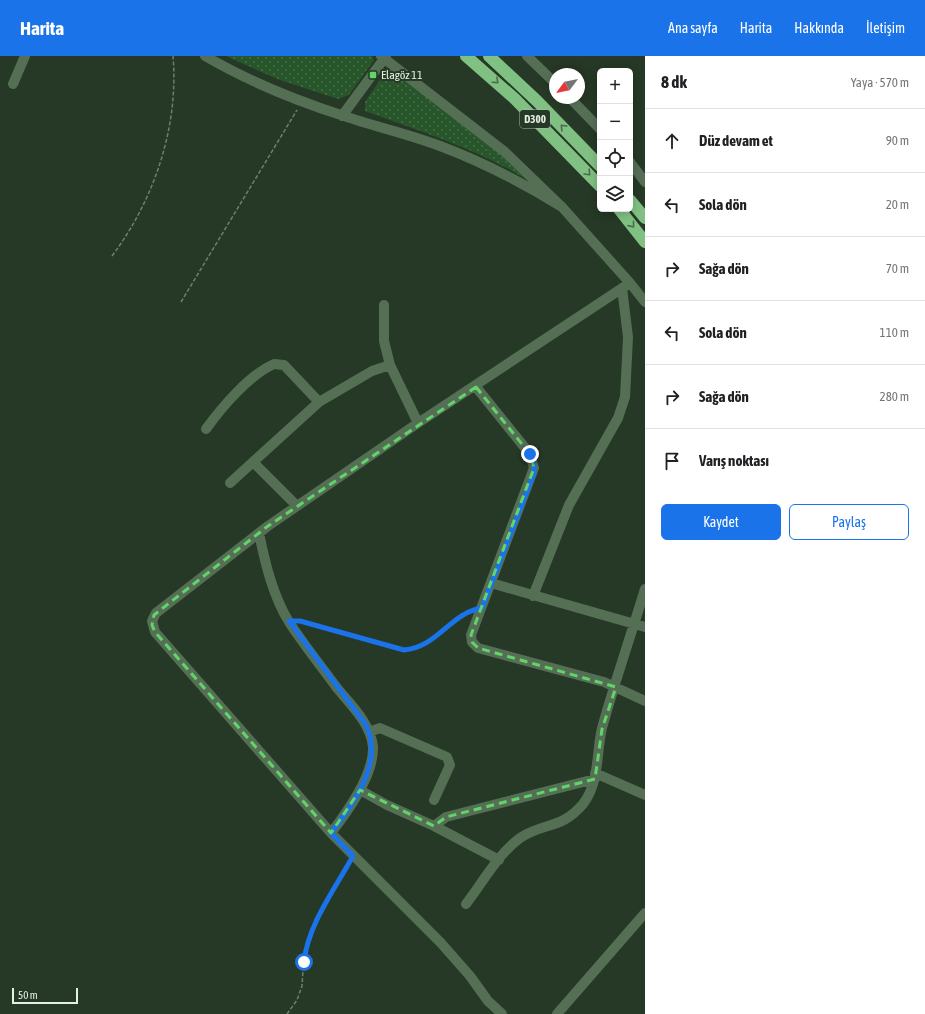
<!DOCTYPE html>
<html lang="tr">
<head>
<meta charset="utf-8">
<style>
	body { margin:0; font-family:"Asap Condensed",sans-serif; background:#f6f6f6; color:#202124 }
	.controls { position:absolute; right:12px; top:12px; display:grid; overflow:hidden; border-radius:6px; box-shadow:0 2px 10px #0003 }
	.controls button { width:36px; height:36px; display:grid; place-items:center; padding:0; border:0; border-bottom:1px solid #e0e0e0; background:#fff; color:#202124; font:20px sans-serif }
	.compass { position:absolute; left:549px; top:12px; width:36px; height:36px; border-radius:50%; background:#fff; box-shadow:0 2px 10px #0003; rotate:238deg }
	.scale { position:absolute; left:12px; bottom:10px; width:66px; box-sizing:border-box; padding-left:4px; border:2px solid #e4f0e4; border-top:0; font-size:11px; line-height:14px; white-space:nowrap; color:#e4f0e4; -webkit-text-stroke:3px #263826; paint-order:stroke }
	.stop { position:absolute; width:12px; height:12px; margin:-9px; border:3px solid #1a73e8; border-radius:50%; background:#fff }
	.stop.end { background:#1a73e8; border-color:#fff; box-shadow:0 1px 4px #0008 }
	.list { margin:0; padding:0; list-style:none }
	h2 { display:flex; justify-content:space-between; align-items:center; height:52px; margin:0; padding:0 16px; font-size:17px }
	h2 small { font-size:13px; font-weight:400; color:#757577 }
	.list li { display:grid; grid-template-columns:26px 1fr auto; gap:12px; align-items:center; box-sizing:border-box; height:64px; padding:0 16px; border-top:1px solid #e0e0e0 }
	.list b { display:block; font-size:15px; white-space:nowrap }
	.list em { font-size:13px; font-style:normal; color:#757577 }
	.actions { display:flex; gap:8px; padding:12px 16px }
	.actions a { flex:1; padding:9px 0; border:1px solid #1a73e8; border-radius:6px; text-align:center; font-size:14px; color:#1a73e8 }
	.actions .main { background:#1a73e8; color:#fff }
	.icon { flex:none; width:22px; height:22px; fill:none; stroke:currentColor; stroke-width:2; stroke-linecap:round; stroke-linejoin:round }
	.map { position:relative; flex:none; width:645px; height:958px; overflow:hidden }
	header { display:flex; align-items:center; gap:24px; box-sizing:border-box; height:56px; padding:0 20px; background:#1a73e8; color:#fff }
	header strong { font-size:19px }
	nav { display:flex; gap:22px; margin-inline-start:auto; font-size:14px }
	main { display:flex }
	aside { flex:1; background:#fff }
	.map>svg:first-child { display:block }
	.grass { fill:url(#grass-dots) }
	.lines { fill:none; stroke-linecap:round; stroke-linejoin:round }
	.path { stroke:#6f7f6f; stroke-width:1.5; stroke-dasharray:4 2; stroke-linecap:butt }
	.minor { stroke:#556f55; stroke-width:10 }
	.highway { stroke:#80c082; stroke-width:12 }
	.oneway { stroke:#4a6e4b }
	.route { stroke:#1a73e8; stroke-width:5 }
	.marked { fill:none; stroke:#61d46a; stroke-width:3; stroke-dasharray:8 5; stroke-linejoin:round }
	.poi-dot { fill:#61d46a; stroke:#263826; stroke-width:1.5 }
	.labels { text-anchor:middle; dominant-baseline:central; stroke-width:4; stroke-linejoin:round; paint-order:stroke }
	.shield { fill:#263826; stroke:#abb9ab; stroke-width:1 }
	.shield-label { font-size:11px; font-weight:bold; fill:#e4f0e4 }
	.poi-label { font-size:12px; fill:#e4f0e4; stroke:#263826; text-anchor:start }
</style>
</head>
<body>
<header>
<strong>Harita</strong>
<nav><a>Ana sayfa</a><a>Harita</a><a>Hakkında</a><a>İletişim</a></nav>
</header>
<main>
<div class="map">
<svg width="645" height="958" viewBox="0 0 645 958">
	<defs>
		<pattern id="grass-dots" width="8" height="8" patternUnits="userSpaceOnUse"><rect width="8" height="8" fill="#28562b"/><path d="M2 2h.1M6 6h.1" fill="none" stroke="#476f4a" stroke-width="1.8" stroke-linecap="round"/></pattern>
	</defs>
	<rect width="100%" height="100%" fill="#263826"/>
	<path class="grass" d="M 226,0 L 372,0 L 374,4 L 349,39 L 338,43 L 277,23 Z
		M 391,13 L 503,96 L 533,127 C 480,94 423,76 365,55 L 365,46 L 386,15 Z"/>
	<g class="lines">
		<path class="path" d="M 112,200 C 154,144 179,71 173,0
			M 181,246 L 297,54
			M 300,565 L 404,594 C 433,592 446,565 470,554
			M 287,958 L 297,944 L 302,930 L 304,898 L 309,881 L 349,807"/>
		<path class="minor" d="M 205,0 C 248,25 297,45 344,60 C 376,71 409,78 440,90 C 483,106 523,127 562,151
			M 381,0 L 505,96 L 562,151 L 630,227 L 645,246
			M 527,0 L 555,27
			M 13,28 L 25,0
			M 570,42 L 600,73
			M 342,60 L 386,0
			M 630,106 L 645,126
			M 384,249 L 384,285 L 390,309 L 418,367
			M 476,331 L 530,398 L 534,412 L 471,579 L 472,586 L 478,592 L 604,626 L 645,645
			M 206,373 C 222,351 249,319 274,308 L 284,309 L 319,346
			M 230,427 L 253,406
			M 297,450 L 253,406 L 319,346 L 372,315 L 390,309
			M 259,477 C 265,507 273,540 289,566 C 304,589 321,610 337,632 C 351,649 371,668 373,691 C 374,719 348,755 331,777
			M 491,527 L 645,571
			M 533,540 L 569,449 L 618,362 L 625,341 L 628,281 L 622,232
			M 369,676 L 380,672 L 447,701 L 450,709 L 434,744
			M 595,717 L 645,739
			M 360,734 L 387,749 L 434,770 L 499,804
			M 434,770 L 446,761 L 595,723
			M 466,848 C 483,826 498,798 520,782 C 544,766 561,774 583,748 C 600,726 596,697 602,672 C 615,625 631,579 645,533
			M 502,958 L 488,945 L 470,920 L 441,887 L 331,777 L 155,576 L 152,565 L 156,557 L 268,470 L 418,367 L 630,227
			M 557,958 L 645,857"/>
		<path class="highway" d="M 466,0 L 515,43 L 600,130
			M 489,0 L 537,45 L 600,110
			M 630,144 L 645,162
			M 619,153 L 645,186"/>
	</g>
	<defs><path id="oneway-chevron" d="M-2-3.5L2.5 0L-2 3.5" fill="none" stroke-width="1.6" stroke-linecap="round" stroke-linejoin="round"/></defs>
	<g class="oneway">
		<use href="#oneway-chevron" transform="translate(496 25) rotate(42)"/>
		<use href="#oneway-chevron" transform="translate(563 71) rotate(-135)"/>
		<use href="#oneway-chevron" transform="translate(588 117) rotate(47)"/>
		<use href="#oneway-chevron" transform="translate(632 169) rotate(51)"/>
	</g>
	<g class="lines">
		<path class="route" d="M 304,906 C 308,868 335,833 353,800 L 331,777 C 354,747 384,707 366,669 L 289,565 L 300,565 L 404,594 C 437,592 451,556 482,552 L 534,417 L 534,408 L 530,398"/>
	</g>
	<path class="marked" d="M 476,331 L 530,398 L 534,412 L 471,579 L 472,586 L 478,592 L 616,631 L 602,673 L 595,723 L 446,761 L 434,770 L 360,734 L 331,777 L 155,576 L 152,569 L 154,559 L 268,470 Z"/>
	<rect class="poi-dot" x="369" y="15" width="8" height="8" rx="2"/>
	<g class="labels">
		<rect class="shield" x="520" y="54" width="30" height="18" rx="3"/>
		<g class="shield-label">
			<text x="535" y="63">D300</text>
		</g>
		<g class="poi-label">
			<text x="381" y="19">Elagöz 11</text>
		</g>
	</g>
</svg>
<div class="controls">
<button>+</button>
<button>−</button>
<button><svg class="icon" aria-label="locate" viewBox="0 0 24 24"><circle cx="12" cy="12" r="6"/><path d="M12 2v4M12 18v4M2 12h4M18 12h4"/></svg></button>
<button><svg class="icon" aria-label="layers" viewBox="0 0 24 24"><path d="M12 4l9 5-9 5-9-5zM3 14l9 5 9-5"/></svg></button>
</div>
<svg class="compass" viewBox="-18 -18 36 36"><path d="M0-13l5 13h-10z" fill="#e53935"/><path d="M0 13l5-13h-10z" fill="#757577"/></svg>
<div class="scale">50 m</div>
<div class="stop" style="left:304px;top:906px"></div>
<div class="stop end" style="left:530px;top:398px"></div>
</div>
<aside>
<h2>8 dk<small>Yaya · 570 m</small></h2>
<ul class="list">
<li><svg class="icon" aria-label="ahead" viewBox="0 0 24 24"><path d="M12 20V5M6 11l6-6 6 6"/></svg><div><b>Düz devam et</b></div><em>90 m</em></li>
<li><svg class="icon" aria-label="left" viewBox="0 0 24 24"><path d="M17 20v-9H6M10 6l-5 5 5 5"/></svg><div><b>Sola dön</b></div><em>20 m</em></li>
<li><svg class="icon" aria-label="right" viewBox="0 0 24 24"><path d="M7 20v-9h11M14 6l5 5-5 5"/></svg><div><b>Sağa dön</b></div><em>70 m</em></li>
<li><svg class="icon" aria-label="left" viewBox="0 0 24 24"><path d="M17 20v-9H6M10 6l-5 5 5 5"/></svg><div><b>Sola dön</b></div><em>110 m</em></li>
<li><svg class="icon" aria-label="right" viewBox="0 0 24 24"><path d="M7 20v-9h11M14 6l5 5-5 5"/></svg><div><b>Sağa dön</b></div><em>280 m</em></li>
<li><svg class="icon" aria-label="arrive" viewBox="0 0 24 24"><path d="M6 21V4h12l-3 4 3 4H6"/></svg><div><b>Varış noktası</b></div></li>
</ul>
<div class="actions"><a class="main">Kaydet</a><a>Paylaş</a></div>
</aside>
</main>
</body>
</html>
